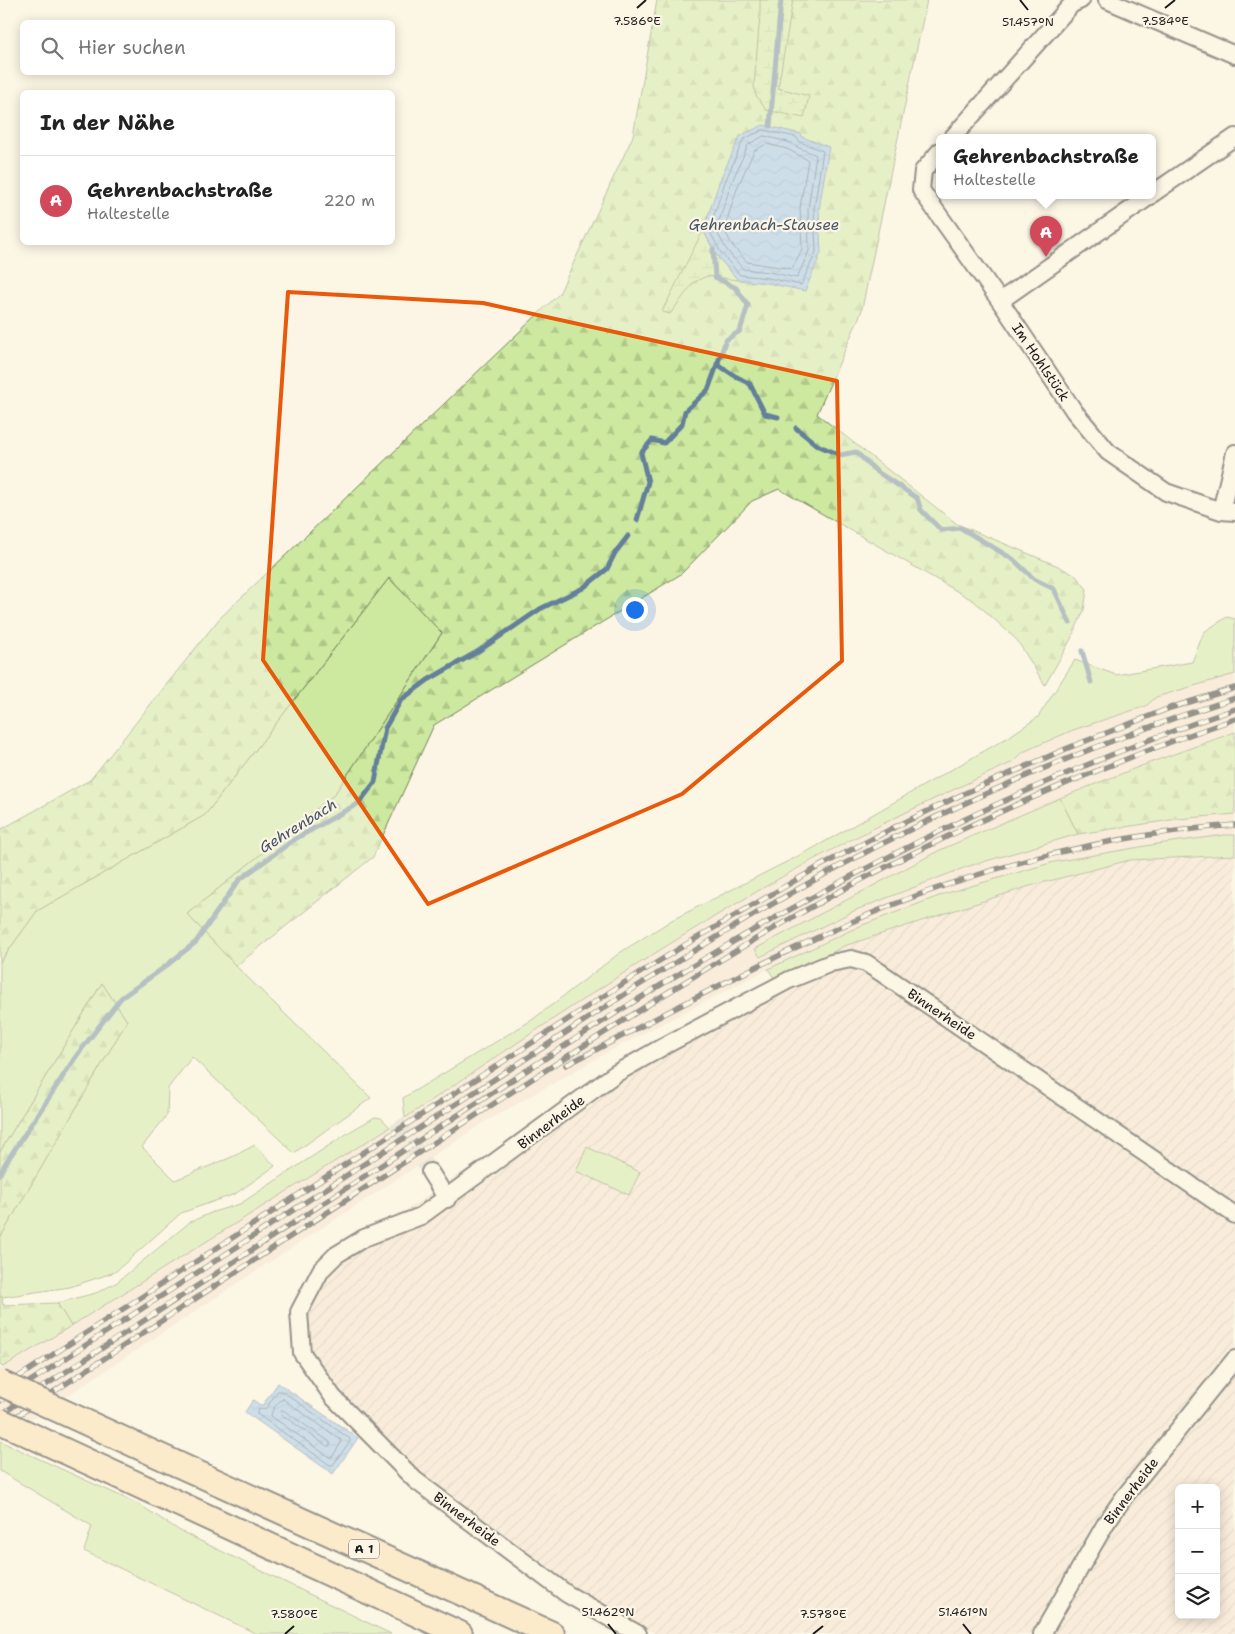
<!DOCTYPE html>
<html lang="de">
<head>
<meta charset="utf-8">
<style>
	body { margin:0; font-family:"Shantell Sans",sans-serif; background:#f6f6f6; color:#222 }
	.controls { position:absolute; right:15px; bottom:15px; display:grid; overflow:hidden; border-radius:8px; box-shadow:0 2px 12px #0003 }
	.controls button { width:45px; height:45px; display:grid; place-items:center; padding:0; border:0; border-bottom:1px solid #e0e0e0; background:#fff; color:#222; font:25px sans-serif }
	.you { position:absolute; left:634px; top:609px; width:18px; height:18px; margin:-12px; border:4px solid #fff; border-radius:50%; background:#1a73e8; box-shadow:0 0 0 8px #1a73e833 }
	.badge { display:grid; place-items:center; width:32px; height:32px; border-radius:50%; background:#d1495b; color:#fff; font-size:16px; font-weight:700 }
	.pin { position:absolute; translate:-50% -41px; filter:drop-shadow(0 1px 2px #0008) }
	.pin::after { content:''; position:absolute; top:26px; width:18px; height:15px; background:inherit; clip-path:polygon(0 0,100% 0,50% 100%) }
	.popup { position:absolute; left:936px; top:134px; width:220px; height:65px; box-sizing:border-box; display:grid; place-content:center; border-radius:8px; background:#fff; filter:drop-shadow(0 1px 4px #0005); font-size:16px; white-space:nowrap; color:#767676 }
	.popup b { font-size:19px; color:#222 }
	.popup::after { content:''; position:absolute; left:50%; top:100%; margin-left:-10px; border:10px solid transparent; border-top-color:#fff }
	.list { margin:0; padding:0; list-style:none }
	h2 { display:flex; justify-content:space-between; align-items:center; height:65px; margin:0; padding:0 20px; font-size:21px }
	h2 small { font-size:16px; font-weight:400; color:#767676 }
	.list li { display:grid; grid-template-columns:32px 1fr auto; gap:15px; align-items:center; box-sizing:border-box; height:90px; padding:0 20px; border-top:1px solid #e0e0e0 }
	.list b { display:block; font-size:19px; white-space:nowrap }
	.list p { margin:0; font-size:16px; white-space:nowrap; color:#767676 }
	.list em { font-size:16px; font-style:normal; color:#767676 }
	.icon { flex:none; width:28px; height:28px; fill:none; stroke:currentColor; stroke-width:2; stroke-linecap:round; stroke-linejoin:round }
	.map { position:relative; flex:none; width:1235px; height:1634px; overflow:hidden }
	.search { position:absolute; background:#fff; box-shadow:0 2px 12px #0003; left:20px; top:20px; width:375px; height:55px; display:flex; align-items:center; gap:12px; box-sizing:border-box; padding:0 18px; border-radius:8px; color:#767676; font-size:19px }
	.panel { position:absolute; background:#fff; box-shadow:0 2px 12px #0003; left:20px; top:90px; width:375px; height:155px; border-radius:8px }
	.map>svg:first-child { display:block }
	.built { fill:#f5e0ce }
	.industrial { fill:url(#industrial-furrows); fill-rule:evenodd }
	.grass { fill:#cde99f; stroke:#74825e }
	.forest { fill:url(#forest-firs); stroke:#74825e }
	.wetland { fill:url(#wetland-marsh); stroke:#74825e }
	.water { fill:url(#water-waves); stroke:#647f9a }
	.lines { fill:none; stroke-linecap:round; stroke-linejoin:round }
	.shore { stroke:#4c5e70; stroke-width:1 }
	.stream { stroke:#647f9a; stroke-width:5 }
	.minor-tunnel { stroke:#dad4c7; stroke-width:16; stroke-dasharray:16 8; stroke-linecap:butt }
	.minor-casing { stroke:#1c1c1c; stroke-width:20 }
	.highway-casing { stroke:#1c1c1c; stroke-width:28 }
	.minor { stroke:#fcf5e5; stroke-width:16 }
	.highway { stroke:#faddab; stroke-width:24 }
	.rail-casing { stroke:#1c1c1c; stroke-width:5.5 }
	.rail { stroke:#fcf5e5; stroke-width:4; stroke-dasharray:11; stroke-linecap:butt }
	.highway-bridge-casing { stroke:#1c1c1c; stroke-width:28; stroke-linecap:butt }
	.highway-bridge { stroke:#faddab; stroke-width:24 }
	.marked { fill:none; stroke:#e8590c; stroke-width:4; stroke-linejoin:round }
	.ticks { fill:none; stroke:#1c1c1c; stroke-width:2 }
	.labels { text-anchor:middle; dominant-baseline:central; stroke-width:4.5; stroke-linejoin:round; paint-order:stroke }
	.shield { fill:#fcf5e5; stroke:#5f5d58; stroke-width:1 }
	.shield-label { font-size:12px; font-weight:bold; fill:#1c1c1c }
	.street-label { font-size:14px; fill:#1c1c1c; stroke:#fcf5e5 }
	.water-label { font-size:15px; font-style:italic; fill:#465666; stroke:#fcf5e5 }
	.ticks-label { font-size:12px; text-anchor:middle; fill:#1c1c1c; stroke:#fcf5e5; stroke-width:4.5; stroke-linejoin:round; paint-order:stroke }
</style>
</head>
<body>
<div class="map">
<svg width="1235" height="1634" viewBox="0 0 1235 1634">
	<defs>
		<pattern id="industrial-furrows" width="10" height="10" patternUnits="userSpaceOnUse" patternTransform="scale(1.25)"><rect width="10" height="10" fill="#f5e0ce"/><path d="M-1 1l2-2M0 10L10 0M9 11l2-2" fill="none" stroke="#d1c0b0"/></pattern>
		<pattern id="forest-firs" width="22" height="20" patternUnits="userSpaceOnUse" patternTransform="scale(1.25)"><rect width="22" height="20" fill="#cde99f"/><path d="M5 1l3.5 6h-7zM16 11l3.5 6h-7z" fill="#afc788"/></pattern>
		<pattern id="wetland-marsh" width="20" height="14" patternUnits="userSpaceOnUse" patternTransform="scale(1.25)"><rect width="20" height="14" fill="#cde99f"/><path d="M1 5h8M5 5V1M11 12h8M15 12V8" fill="none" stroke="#afc788"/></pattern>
		<pattern id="water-waves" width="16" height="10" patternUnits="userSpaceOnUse" patternTransform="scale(1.25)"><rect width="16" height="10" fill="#94c1ee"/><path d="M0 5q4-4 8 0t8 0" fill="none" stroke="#7fa5cc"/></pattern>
	</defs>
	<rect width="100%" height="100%" fill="#fcf5e5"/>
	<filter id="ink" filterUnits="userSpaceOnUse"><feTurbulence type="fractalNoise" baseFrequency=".02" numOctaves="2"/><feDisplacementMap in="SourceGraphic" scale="10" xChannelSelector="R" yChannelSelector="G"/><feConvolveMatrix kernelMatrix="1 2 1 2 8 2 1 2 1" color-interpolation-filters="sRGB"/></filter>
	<g filter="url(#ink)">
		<path class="built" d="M 1235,674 L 1235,732 L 1216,738 L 1060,798 L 940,850 L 755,949 L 760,957 L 856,910 L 966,867 L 1078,834 L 1178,819 L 1235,814 L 1235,835 L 1157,844 L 1054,862 L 947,893 L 860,926 L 768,969 L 615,1048 L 483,1123 L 300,1242 L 0,1440 L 0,1369 L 390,1127 L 614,978 L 751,895 L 894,817 L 1013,762 L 1023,752 L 1073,730 L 1146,706 L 1155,697 Z"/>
		<path class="industrial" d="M 1235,855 L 1235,1634 L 657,1634 L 616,1615 L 542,1574 L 398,1467 L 290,1333 L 330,1261 L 628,1062 L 844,946 L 1030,886 L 1130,860 ZM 1179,1488 L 1216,1488 L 1216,1615 L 1179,1615 Z"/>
		<path class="grass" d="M 389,578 L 442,633 L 334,795 L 187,914 L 236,966 L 371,1098 L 294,1153 L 192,1057 L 168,1088 L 167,1115 L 142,1147 L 175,1180 L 232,1157 L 255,1145 L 275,1166 L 235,1194 L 181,1213 L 115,1272 L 70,1287 L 2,1297 L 0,1296 L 0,1238 L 127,1021 L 102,983 L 0,1152 L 0,962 L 37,911 L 205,815 Z
			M 1227,617 L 1235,619 L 1235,674 L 1156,697 L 1146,706 L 1073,730 L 1023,752 L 1013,762 C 924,803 835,845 751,895 C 632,964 519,1042 405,1118 L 403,1098 L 532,1020 L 621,952 L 672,920 L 812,849 L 1007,738 L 1038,717 L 1075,660 L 1116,675 L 1192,662 L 1204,632 Z
			M 1060,798 L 1078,834 L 966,867 L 856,910 L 760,957 L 755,949 L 940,850 Z
			M 1225,835 L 1235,835 L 1235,855 L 1130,860 L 1030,886 L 844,946 L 777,982 L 768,969 L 860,926 L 947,893 L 1054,862 L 1157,844 Z
			M 375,1117 L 381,1118 L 390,1127 L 71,1326 L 57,1303 L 96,1293 L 116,1283 L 190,1222 L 213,1212 L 240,1204 L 351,1131 Z
			M 587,1147 L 640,1172 L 629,1195 L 576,1171 Z
			M 0,1441 L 140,1505 L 180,1531 L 391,1634 L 257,1634 L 84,1551 L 92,1526 L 0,1471 Z"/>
		<path class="forest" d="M 657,0 L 927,0 L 861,313 L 817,414 L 957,524 L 1058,566 L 1076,576 L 1087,589 L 1084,610 L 1071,639 L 1045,685 L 1017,640 L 974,601 L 779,489 L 752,501 L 681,574 L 434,725 L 373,857 L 236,966 L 187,914 L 334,795 L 442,633 L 389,578 L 205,815 L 37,911 L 0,962 L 0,830 L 90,780 L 219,619 L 559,294 L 633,136 Z
			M 1235,732 L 1235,814 L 1178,819 L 1078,834 L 1060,798 L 1141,766 Z
			M 102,983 L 127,1021 L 0,1238 L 0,1152 Z
			M 0,1296 L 2,1297 L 3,1305 L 57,1303 L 71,1326 L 3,1367 L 0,1365 Z"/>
		<path class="wetland" d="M 760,0 L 793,0 L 778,88 L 809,96 L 804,118 L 766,110 L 755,94 L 754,85 L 760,15 Z
			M 703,230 L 717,256 L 738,280 L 707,276 L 694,282 L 670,314 L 662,312 Z"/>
		<path class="water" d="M 763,125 L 801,134 L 802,137 L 829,147 L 819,210 L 821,253 L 805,291 L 767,283 L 738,280 L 717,256 L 703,230 L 720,180 L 740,136 Z
			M 278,1383 L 358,1438 L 333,1474 L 245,1412 L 253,1400 L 262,1406 Z"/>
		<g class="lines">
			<path class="shore" d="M 763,130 L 796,137 L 800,142 L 823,151 L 814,209 L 816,252 L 801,285 L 768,278 L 740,275 L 721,253 L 709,230 L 725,182 L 743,140 Z
				M 764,136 L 792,143 L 797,147 L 816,155 L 808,209 L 809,251 L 797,278 L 769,272 L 743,269 L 726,249 L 716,230 L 731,184 L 748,145 Z
				M 767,144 L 787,149 L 808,160 L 800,208 L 802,249 L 792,269 L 747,262 L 732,245 L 724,229 L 738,186 L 754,151 Z
				M 278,1391 L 282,1391 L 350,1439 L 350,1441 L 333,1465 L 330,1465 L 257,1414 L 258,1410 L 266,1408 Z
				M 283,1399 L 341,1440 L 341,1443 L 332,1457 L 329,1457 L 271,1416 C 271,1411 278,1401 283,1399 Z
				M 283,1410 L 330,1442 L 330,1446 L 327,1446 L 282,1415 L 281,1412 Z"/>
			<path class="stream" d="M 770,126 L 781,0
				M 717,364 L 735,376 L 750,384 L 765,414 L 778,417
				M 796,428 L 817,445 L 840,455 L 856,452 L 876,471 L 917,498 L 921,510 L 941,530 L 961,528 L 1014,560 L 1034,579 L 1054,589 L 1070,623
				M 637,520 L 648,482 L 641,453 L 652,440 L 664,443 L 682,424 L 685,411 L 708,390 L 726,340 L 740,331 L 748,305 L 736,288 L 715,277 L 713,249
				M 1082,651 L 1091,682
				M 0,1174 L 5,1164 L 77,1055 L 121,998 L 162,969 L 196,942 L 239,880 L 295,839 L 359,803 L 375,782 L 385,728 L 401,700 L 428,680 L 477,652 L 540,609 L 583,588 L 607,569 L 615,553 L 628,536"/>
			<path class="minor-tunnel" d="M 396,1122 L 430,1172"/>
			<g class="minor-casing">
				<path id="minor" d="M 1107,0 L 1235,55
					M 952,138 L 1072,4 L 1081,0
					M 940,151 L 923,171 L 921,190 L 1000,301 L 1074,411 L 1108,452 L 1166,492 L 1221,511 L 1235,512
					M 1152,194 L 1235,137
					M 1000,301 L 1150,196
					M 1221,511 L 1235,453
					M 430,1172 L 447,1199
					M 638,1634 L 567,1594 L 415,1480 L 333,1397 L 302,1353 L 299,1312 L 321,1270 L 336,1255 L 364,1238 L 421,1216 L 615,1074 L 666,1045 L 789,980 L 831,963 L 851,959 L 866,963 L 880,972 L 1235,1215
					M 1042,1634 L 1106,1523 L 1124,1497 L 1235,1359"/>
			</g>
			<g class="highway-casing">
				<path id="highway" d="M 177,1464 L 552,1634
					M 147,1489 L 460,1634"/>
			</g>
			<use href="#minor" class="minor"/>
			<use href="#highway" class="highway"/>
			<g class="rail-casing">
				<path id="rail" d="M 566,1065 C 672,1011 777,952 887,907 C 997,863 1117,834 1235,825
					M 0,1389 L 630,979 L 690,942 L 820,866 L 895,827 L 963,794 L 1068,748 L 1170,708 L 1235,688
					M 0,1401 L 636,987 C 698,948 760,910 825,874 C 955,803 1093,743 1235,698
					M 0,1415 C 144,1320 288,1226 432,1132 C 522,1074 612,1013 704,959 C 872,859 1049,772 1235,709
					M 0,1427 C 168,1317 335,1206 504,1097 C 601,1035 697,972 797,915 C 892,861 992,813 1094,772 C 1141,753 1187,735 1235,719"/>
			</g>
			<use href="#rail" class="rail"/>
			<g class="highway-bridge-casing">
				<path id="highway-bridge" d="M 0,1383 L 177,1464
					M 0,1421 L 147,1489"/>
			</g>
			<use href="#highway-bridge" class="highway-bridge"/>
		</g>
	</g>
	<path d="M0 0H1235V1634H0ZM 288,292 L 483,303 L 837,381 L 842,661 L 682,794 L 428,904 L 263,660 Z" fill="#fcf5e5" fill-opacity=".55" fill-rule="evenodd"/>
	<path class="marked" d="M 288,292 L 483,303 L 837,381 L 842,661 L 682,794 L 428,904 L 263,660 Z"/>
	<path class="ticks" d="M 1020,0 L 1028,10M 637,8 L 646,0M 1165,8 L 1175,0M 608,1624 L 616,1634M 963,1624 L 971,1634M 285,1634 L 294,1626M 813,1634 L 823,1626"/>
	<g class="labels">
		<rect class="shield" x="349" y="1539.5" width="30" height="19" rx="4"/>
		<g class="shield-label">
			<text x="364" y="1549">A 1</text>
		</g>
		<g class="street-label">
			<text transform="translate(1041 362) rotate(56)">Im Hohlstück</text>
			<text transform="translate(942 1014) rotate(34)">Binnerheide</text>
			<text transform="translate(551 1122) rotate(-37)">Binnerheide</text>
			<text transform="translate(1131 1491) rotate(-53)">Binnerheide</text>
			<text transform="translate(467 1519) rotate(37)">Binnerheide</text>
		</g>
		<g class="water-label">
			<text x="764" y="225">Gehrenbach-Stausee</text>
			<text transform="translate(298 826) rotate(-32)">Gehrenbach</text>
		</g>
	</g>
	<g class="ticks-label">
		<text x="637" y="25">7.586°E</text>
		<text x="1165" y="25">7.584°E</text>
		<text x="1028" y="26">51.457°N</text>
		<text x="608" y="1616">51.462°N</text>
		<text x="963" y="1616">51.461°N</text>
		<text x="294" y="1618">7.580°E</text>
		<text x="823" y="1618">7.578°E</text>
	</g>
</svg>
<div class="controls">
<button>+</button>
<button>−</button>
<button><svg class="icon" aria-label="layers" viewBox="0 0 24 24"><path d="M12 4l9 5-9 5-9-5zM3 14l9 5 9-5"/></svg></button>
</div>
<div class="you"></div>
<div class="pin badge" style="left:1046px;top:257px">A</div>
<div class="popup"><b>Gehrenbachstraße</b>Haltestelle</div>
<div class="search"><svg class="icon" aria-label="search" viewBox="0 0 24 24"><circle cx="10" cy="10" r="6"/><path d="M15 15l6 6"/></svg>Hier suchen</div>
<section class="panel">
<h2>In der Nähe<small></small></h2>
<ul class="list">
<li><span class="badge">A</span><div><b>Gehrenbachstraße</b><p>Haltestelle</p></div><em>220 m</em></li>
</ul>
</section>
</div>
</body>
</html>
